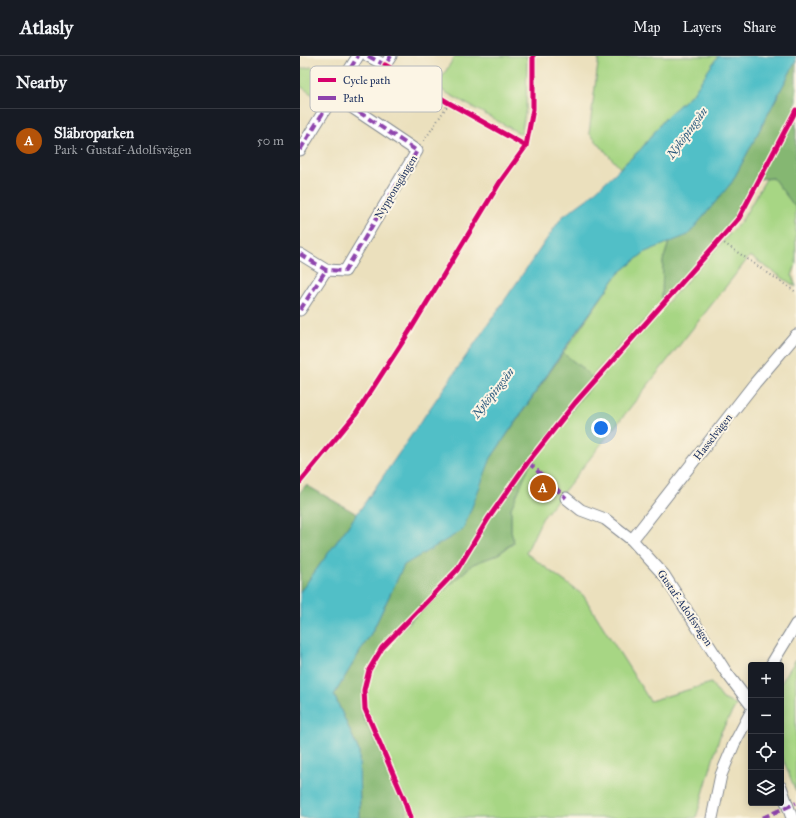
<!DOCTYPE html>
<html lang="en">
<head>
<meta charset="utf-8">
<style>
	body { margin:0; font-family:"IM FELL Great Primer",serif; background:#20242c; color:#f1f3f6 }
	.controls { position:absolute; right:12px; bottom:12px; display:grid; overflow:hidden; border-radius:4px; box-shadow:0 2px 10px #0003 }
	.controls button { width:36px; height:36px; display:grid; place-items:center; padding:0; border:0; border-bottom:1px solid #363941; background:#171b24; color:#f1f3f6; font:20px sans-serif }
	.you { position:absolute; left:301px; top:372px; width:14px; height:14px; margin:-10px; border:3px solid #fff; border-radius:50%; background:#1a73e8; box-shadow:0 0 0 6px #1a73e833 }
	.badge { display:grid; place-items:center; width:26px; height:26px; border-radius:50%; background:#b45309; color:#fff; font-size:13px; font-weight:700 }
	.pin { position:absolute; translate:-50% -50%; border:2px solid #fff; box-shadow:0 1px 4px #0006 }
	.list { margin:0; padding:0; list-style:none }
	h2 { display:flex; justify-content:space-between; align-items:center; height:52px; margin:0; padding:0 16px; font-size:17px }
	h2 small { font-size:13px; font-weight:400; color:#9ea1a6 }
	.list li { display:grid; grid-template-columns:26px 1fr auto; gap:12px; align-items:center; box-sizing:border-box; height:64px; padding:0 16px; border-top:1px solid #363941 }
	.list b { display:block; font-size:15px; white-space:nowrap }
	.list p { margin:0; font-size:13px; white-space:nowrap; color:#9ea1a6 }
	.list em { font-size:13px; font-style:normal; color:#9ea1a6 }
	.icon { flex:none; width:22px; height:22px; fill:none; stroke:currentColor; stroke-width:2; stroke-linecap:round; stroke-linejoin:round }
	.map { position:relative; flex:none; width:496px; height:762px; overflow:hidden }
	header { display:flex; align-items:center; gap:24px; box-sizing:border-box; height:56px; padding:0 20px; background:#171b24; border-bottom:1px solid #363941 }
	header strong { font-size:19px }
	nav { display:flex; gap:22px; margin-inline-start:auto; font-size:14px }
	main { display:flex }
	aside { flex:1; background:#171b24 }
	.map>svg:first-child { display:block }
	.green { fill:#a7d684; stroke:#618271 }
	.forest { fill:#85b772; stroke:#507368 }
	.water { fill:#51bfc7; stroke:#367792 }
	.lines { fill:none; stroke-linecap:round; stroke-linejoin:round }
	.street-casing { stroke:#83888e; stroke-width:13 }
	.path { stroke:#83888e; stroke-width:2; stroke-dasharray:1 3; stroke-linecap:butt }
	.street { stroke:#fff; stroke-width:11 }
	.quiet { stroke:#8e44ad; stroke-width:4; stroke-dasharray:8 4; stroke-linecap:butt }
	.cycleway-casing { stroke:#fcf5e5; stroke-width:8 }
	.cycleway { stroke:#d6006c; stroke-width:5 }
	.labels { text-anchor:middle; dominant-baseline:central; stroke-width:4; stroke-linejoin:round; paint-order:stroke }
	.street-label { font-size:11px; fill:#1b2f5e; stroke:#fcf5e5 }
	.water-label { font-size:12px; font-style:italic; fill:#2b5a7e; stroke:#fcf5e5 }
	.key { fill:#fcf5e5; stroke:#b8babc; stroke-width:1 }
	.key-label { font-size:11px; fill:#1b2f5e }
</style>
</head>
<body>
<header>
<strong>Atlasly</strong>
<nav><a>Map</a><a>Layers</a><a>Share</a></nav>
</header>
<main>
<aside>
<h2>Nearby<small></small></h2>
<ul class="list">
<li><span class="badge">A</span><div><b>Släbroparken</b><p>Park · Gustaf-Adolfsvägen</p></div><em>50 m</em></li>
</ul>
</aside>
<div class="map">
<svg width="496" height="762" viewBox="0 0 496 762">
	<rect width="100%" height="100%" fill="#fcf5e5"/>
	<filter id="ink" filterUnits="userSpaceOnUse"><feTurbulence type="fractalNoise" baseFrequency=".025" numOctaves="2"/><feDisplacementMap in="SourceGraphic" scale="8" xChannelSelector="R" yChannelSelector="G"/><feConvolveMatrix kernelMatrix="1 2 1 2 8 2 1 2 1" color-interpolation-filters="sRGB"/></filter>
	<filter id="wash" filterUnits="userSpaceOnUse"><feTurbulence type="fractalNoise" baseFrequency=".012" numOctaves="4" result="noise"/><feDisplacementMap in="SourceGraphic" scale="16" xChannelSelector="R" yChannelSelector="G"/><feGaussianBlur stdDeviation="0.9" result="paint"/><feColorMatrix in="noise" values="0 0 0 0 0 0 0 0 0 0 0 0 0 0 0 0 0 1.4 0 .05"/><feComposite in="paint" operator="in"/></filter>
	<g filter="url(#wash)">
		<rect width="100%" height="100%" fill="#ebe0bd"/>
		<path class="green" d="M 155,0 L 227,0 L 226,52 L 221,78 L 136,31 Z
			M 299,0 L 418,0 L 393,37 L 367,60 L 341,93 L 320,112 L 289,77 Z
			M 11,11 L 29,19 L 16,41 L 0,30 L 0,13 Z
			M 473,122 L 496,152 L 496,208 L 492,220 L 496,231 L 450,200 L 242,463 L 226,497 L 283,539 L 350,645 L 411,627 L 423,643 L 436,649 L 421,676 L 396,762 L 107,762 L 106,744 L 63,661 L 67,628 L 77,602 L 95,579 L 173,508 L 197,499 L 214,487 L 211,476 L 211,452 L 229,411 L 240,394 L 280,343 L 442,164 L 466,123 Z
			M 369,186 L 363,205 L 362,245 L 291,321 L 283,313 L 263,297 L 318,218 L 345,196 Z
			M 496,603 L 496,736 L 481,698 L 481,627 Z"/>
		<path class="forest" d="M 496,5 L 496,152 L 473,122 L 456,123 L 438,160 L 421,182 L 362,245 L 363,205 L 369,186 L 388,178 L 432,126 Z
			M 263,297 L 283,313 L 296,326 L 280,343 L 229,411 L 211,452 L 211,476 L 214,486 L 197,499 L 173,508 L 95,579 L 77,602 L 67,628 L 63,661 L 106,744 L 107,762 L 60,762 L 59,695 L 34,639 L 73,574 L 104,509 L 191,402 Z
			M 6,429 L 57,458 L 0,536 L 0,436 Z"/>
		<path class="water" d="M 418,0 L 496,0 L 496,5 L 432,126 L 388,179 L 345,196 L 318,218 L 274,279 L 191,402 L 163,474 L 104,509 L 73,574 L 34,639 L 59,695 L 60,762 L 0,762 L 0,536 L 57,458 L 262,161 L 287,143 L 341,93 L 367,60 L 393,37 Z"/>
	</g>
	<g filter="url(#ink)">
		<g class="lines">
			<g class="street-casing">
				<path id="street" d="M 68,0 L 85,9 L 91,0
					M 0,94 L 58,0
					M 0,198 L 26,214 L 45,215 L 117,95 L 35,40
					M 0,254 L 26,214
					M 266,442 L 281,454 L 305,463 L 332,484 L 364,519 L 426,616 L 451,649
					M 332,484 L 455,327 L 496,279
					M 471,609 L 496,568
					M 481,731 L 492,762
					M 412,762 L 421,719 L 434,688 L 451,656"/>
			</g>
			<path class="path" d="M 124,85 L 149,47
				M 421,185 L 496,236"/>
			<use href="#street" class="street"/>
			<path class="quiet" d="M 68,0 L 85,9 L 91,0
				M 0,94 L 58,0
				M 0,198 L 26,214 L 45,215 L 117,95 L 35,40
				M 0,254 L 26,214
				M 228,406 L 266,442
				M 462,762 L 496,747"/>
			<g class="cycleway-casing">
				<path id="cycleway" d="M 85,9 L 149,47 L 226,90
					M 0,426 L 56,358 L 109,276 L 200,126 L 226,90 L 233,53 L 233,0
					M 110,762 L 104,743 L 65,653 L 64,634 L 69,614 L 82,592 L 157,514 L 188,463 L 228,406 L 275,347 L 439,162 L 496,54"/>
			</g>
			<use href="#cycleway" class="cycleway"/>
		</g>
	</g>
	<g class="labels">
		<g class="street-label">
			<text transform="translate(96 131) rotate(-59)">Nypponsgången</text>
			<text transform="translate(413 381) rotate(-52)">Hasselvägen</text>
			<text transform="translate(385 552) rotate(56)">Gustaf-Adolfsvägen</text>
		</g>
		<g class="water-label">
			<text transform="translate(387 77) rotate(-54)">Nyköpingsån</text>
			<text transform="translate(193 337) rotate(-52)">Nyköpingsån</text>
		</g>
	</g>
	<rect x="10" y="10" width="132" height="46" rx="6" class="key"/>
	<rect x="18" y="22" width="18" height="4" fill="#d6006c"/>
	<rect x="18" y="40" width="18" height="4" fill="#8e44ad"/>
	<g class="key-label">
		<text x="43" y="28">Cycle path</text>
		<text x="43" y="46">Path</text>
	</g>
</svg>
<div class="controls">
<button>+</button>
<button>−</button>
<button><svg class="icon" aria-label="locate" viewBox="0 0 24 24"><circle cx="12" cy="12" r="6"/><path d="M12 2v4M12 18v4M2 12h4M18 12h4"/></svg></button>
<button><svg class="icon" aria-label="layers" viewBox="0 0 24 24"><path d="M12 4l9 5-9 5-9-5zM3 14l9 5 9-5"/></svg></button>
</div>
<div class="you"></div>
<div class="pin badge" style="left:243px;top:432px">A</div>
</div>
</main>
</body>
</html>
